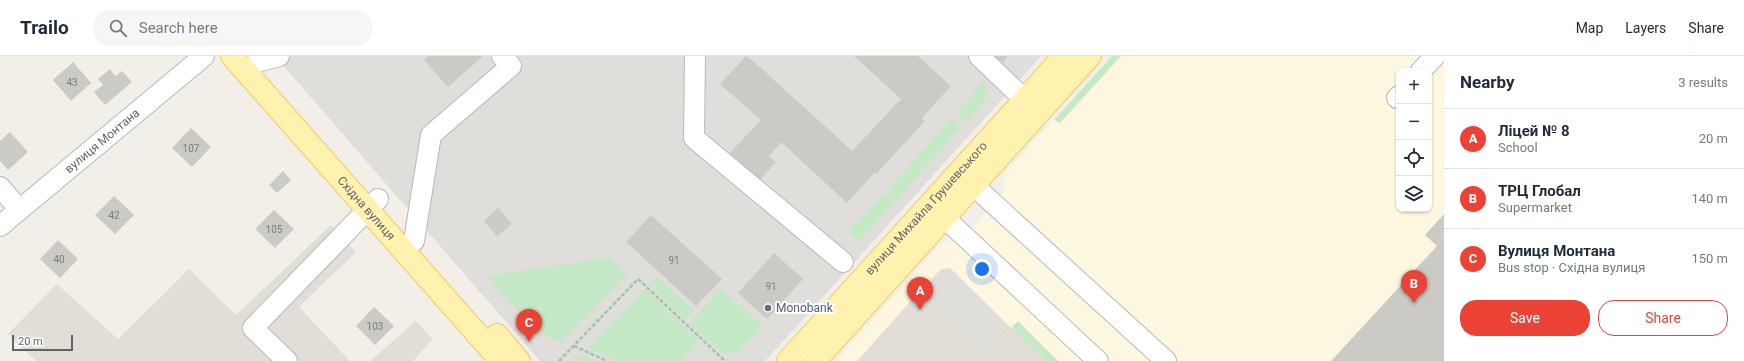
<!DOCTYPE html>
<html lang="en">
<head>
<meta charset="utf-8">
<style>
	body { margin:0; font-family:Roboto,sans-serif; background:#f6f6f7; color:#1f2937 }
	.controls { position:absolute; right:12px; top:12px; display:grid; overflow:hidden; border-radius:8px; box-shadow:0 1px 3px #0004 }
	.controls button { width:36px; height:36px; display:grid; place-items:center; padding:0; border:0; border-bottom:1px solid #e0e1e3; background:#fff; color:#1f2937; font:20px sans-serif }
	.scale { position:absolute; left:12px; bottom:10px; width:61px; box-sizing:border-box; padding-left:4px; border:2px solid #5f6368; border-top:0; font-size:11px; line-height:14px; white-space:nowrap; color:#5f6368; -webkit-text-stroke:3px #fff; paint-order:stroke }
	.you { position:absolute; left:982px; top:213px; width:14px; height:14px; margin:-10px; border:3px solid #fff; border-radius:50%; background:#1a73e8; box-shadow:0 0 0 6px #1a73e833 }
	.badge { display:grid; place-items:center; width:26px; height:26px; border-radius:50%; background:#ea4335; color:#fff; font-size:13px; font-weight:700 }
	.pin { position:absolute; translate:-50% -33px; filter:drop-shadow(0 1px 2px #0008) }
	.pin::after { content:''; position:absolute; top:21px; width:14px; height:12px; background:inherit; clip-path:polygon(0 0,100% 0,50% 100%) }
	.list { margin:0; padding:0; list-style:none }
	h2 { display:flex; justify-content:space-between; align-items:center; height:52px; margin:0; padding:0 16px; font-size:17px }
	h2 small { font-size:13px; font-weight:400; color:#747a83 }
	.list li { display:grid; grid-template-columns:26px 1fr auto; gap:12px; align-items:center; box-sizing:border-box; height:60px; padding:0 16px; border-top:1px solid #e0e1e3 }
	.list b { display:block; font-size:15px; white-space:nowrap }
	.list p { margin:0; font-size:13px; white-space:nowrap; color:#747a83 }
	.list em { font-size:13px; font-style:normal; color:#747a83 }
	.actions { display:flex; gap:8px; padding:12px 16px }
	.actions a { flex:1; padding:9px 0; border:1px solid #ea4335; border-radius:16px; text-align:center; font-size:14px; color:#ea4335 }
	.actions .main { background:#ea4335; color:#fff }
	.icon { flex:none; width:22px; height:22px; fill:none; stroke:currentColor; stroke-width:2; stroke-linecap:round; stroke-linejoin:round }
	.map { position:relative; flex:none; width:1444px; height:305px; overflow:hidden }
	header { display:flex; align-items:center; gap:24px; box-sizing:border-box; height:56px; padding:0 20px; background:#fff; border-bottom:1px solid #e0e1e3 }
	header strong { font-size:19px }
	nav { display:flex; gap:22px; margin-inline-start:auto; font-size:14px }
	.search { width:280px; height:36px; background:#f6f6f7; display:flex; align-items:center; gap:10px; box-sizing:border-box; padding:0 14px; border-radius:22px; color:#747a83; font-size:15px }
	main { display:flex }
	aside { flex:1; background:#fff }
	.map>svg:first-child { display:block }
	.commercial { fill:#fef7e0; fill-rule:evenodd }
	.industrial { fill:#e0deda }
	.education { fill:#e1ded6 }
	.green { fill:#c5e8c5 }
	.building { fill:#cccac5 }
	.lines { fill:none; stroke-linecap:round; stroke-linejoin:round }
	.minor-casing { stroke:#b5b8bc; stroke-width:22 }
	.major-casing { stroke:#f2c960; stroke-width:24 }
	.path { stroke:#9cc7a9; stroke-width:2.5; stroke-dasharray:4 2; stroke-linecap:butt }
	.minor { stroke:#fff; stroke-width:20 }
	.major { stroke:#fff2af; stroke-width:22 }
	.service-dot { fill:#5c6f8a; stroke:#fff; stroke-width:1.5 }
	.labels { text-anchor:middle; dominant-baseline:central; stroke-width:4; stroke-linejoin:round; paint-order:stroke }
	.number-label { font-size:10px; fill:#7a7d7f }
	.street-label { font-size:12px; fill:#5f6368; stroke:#fff }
	.service-label { font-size:12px; fill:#4e5e75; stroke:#fff; text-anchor:start }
</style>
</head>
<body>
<header>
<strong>Trailo</strong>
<div class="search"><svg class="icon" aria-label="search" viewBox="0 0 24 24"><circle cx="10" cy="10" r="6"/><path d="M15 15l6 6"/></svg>Search here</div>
<nav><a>Map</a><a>Layers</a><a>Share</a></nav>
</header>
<main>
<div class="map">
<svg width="1444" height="305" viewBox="0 0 1444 305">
	<rect width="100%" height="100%" fill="#f1efe8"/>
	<path class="commercial" d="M 1112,0 L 1444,0 L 1444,305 L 836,305 L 941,188 L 950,184 L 959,188 L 1005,135 L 1003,126 L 1006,116 ZM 1399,15 L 1429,15 L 1429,153 L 1399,153 Z"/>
	<path class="industrial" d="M 275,0 L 1041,0 L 765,305 L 540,305 Z
		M 950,212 L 1011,272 L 987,301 L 919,236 L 941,213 Z"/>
	<path class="education" d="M 331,169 L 356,196 L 299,251 L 350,305 L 36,305 L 8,278 L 57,228 L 118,283 L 189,213 L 236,259 Z
		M 919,236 L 987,300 L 1011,272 L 1046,305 L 857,305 Z
		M 416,265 L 433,283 L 413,305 L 370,305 Z"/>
	<path class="green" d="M 1112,0 L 1121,0 L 1060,67 L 1054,64 Z
		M 985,24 L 987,42 L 966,66 L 956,57 Z
		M 950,63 L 961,72 L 896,144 L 887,135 Z
		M 885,137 L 895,146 L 859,185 L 848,176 Z
		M 610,201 L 628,218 L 561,286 L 537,276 L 487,220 Z
		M 657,220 L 694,255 L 686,264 L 649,229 Z
		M 645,233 L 699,285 L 682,305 L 617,305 L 588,292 Z
		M 721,233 L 763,269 L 738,297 L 720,295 L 689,267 Z
		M 1018,265 L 1058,305 L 1046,305 L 1011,272 Z
		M 582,298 L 598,305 L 578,305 L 576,303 Z"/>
	<path class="building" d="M 428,0 L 483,0 L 448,31 L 424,4 Z
		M 746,0 L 761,12 L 852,95 L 901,43 L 854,0 L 918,0 L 951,30 L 922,62 L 925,65 L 876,118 L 875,116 L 847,147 L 781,86 L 769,100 L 776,106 L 760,124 L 730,97 L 761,64 L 720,28 Z
		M 994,0 L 1008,0 L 1003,7 Z
		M 73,6 L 91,27 L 71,45 L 53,24 Z
		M 110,13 L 115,20 L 122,15 L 132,26 L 105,49 L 94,36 L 103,29 L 98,23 Z
		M 191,72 L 211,91 L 192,111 L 172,92 Z
		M 10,76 L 28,96 L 8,114 L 0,105 L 0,85 Z
		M 283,115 L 291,124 L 277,137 L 269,129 Z
		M 114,140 L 134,159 L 115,178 L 95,159 Z
		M 498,152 L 512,168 L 497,180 L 484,165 Z
		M 274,154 L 294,173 L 275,192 L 255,173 Z
		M 1444,158 L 1444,305 L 1331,305 L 1437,190 L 1425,179 Z
		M 651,159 L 722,223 L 696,250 L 626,186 Z
		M 58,184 L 78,203 L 60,222 L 40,203 Z
		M 774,197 L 803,223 L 767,263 L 738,237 Z
		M 374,251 L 394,270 L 375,289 L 356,270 Z"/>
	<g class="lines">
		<g class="minor-casing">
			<g id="minor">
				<path d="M 695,0 L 694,82 L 843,206"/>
				<path d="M 979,0 L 1025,44"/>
				<path d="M 257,6 L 279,0"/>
				<path d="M 1421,15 L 1435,0"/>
				<path d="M 1397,42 L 1399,40"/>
				<path d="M 962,119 L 1166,305"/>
				<path d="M 0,131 L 19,153"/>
				<path d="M 933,151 L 1098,305"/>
				<path id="s1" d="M 0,170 L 204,0"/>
				<path d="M 414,185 L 431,79 L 511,10 L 502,0"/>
				<path d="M 287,305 L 253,272 L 378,143"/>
			</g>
		</g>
		<g class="major-casing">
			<g id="major">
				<path id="s2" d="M 232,0 L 501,305"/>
				<path d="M 497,279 L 519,305"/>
				<path id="s3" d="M 788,305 L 1064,0"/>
				<path d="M 815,305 L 1090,0"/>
			</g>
		</g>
		<path class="path" d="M 574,290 L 607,305
			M 559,305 L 638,223 L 725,305"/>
		<use href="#minor" class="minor"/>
		<use href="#major" class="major"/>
	</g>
	<circle class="service-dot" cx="768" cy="252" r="4"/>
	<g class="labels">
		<g class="number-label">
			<text x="72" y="26">43</text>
			<text x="191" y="92">107</text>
			<text x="114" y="159">42</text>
			<text x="274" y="173">105</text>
			<text x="59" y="203">40</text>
			<text x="674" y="204">91</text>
			<text x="771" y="230">91</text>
			<text x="375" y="270">103</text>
		</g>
		<g class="street-label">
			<text stroke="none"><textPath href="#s1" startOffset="133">вулиця Монтана</textPath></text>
			<text stroke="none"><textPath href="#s2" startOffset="203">Східна вулиця</textPath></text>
			<text stroke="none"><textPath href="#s3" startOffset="206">вулиця Михайла Грушевського</textPath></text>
		</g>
		<g class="service-label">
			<text x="776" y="252">Monobank</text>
		</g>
	</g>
</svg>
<div class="controls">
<button>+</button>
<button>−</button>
<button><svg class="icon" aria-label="locate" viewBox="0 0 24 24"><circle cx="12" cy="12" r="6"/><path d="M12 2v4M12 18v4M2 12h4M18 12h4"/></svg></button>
<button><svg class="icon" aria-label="layers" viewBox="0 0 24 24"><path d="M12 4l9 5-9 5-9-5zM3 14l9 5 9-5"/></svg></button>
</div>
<div class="scale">20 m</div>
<div class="you"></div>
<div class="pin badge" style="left:920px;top:254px">A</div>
<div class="pin badge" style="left:1414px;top:247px">B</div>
<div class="pin badge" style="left:529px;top:286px">C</div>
</div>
<aside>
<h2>Nearby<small>3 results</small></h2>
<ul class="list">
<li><span class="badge">A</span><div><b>Ліцей № 8</b><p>School</p></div><em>20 m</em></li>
<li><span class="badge">B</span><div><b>ТРЦ Глобал</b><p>Supermarket</p></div><em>140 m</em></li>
<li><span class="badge">C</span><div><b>Вулиця Монтана</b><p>Bus stop · Східна вулиця</p></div><em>150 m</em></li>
</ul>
<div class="actions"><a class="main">Save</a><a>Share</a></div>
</aside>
</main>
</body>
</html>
